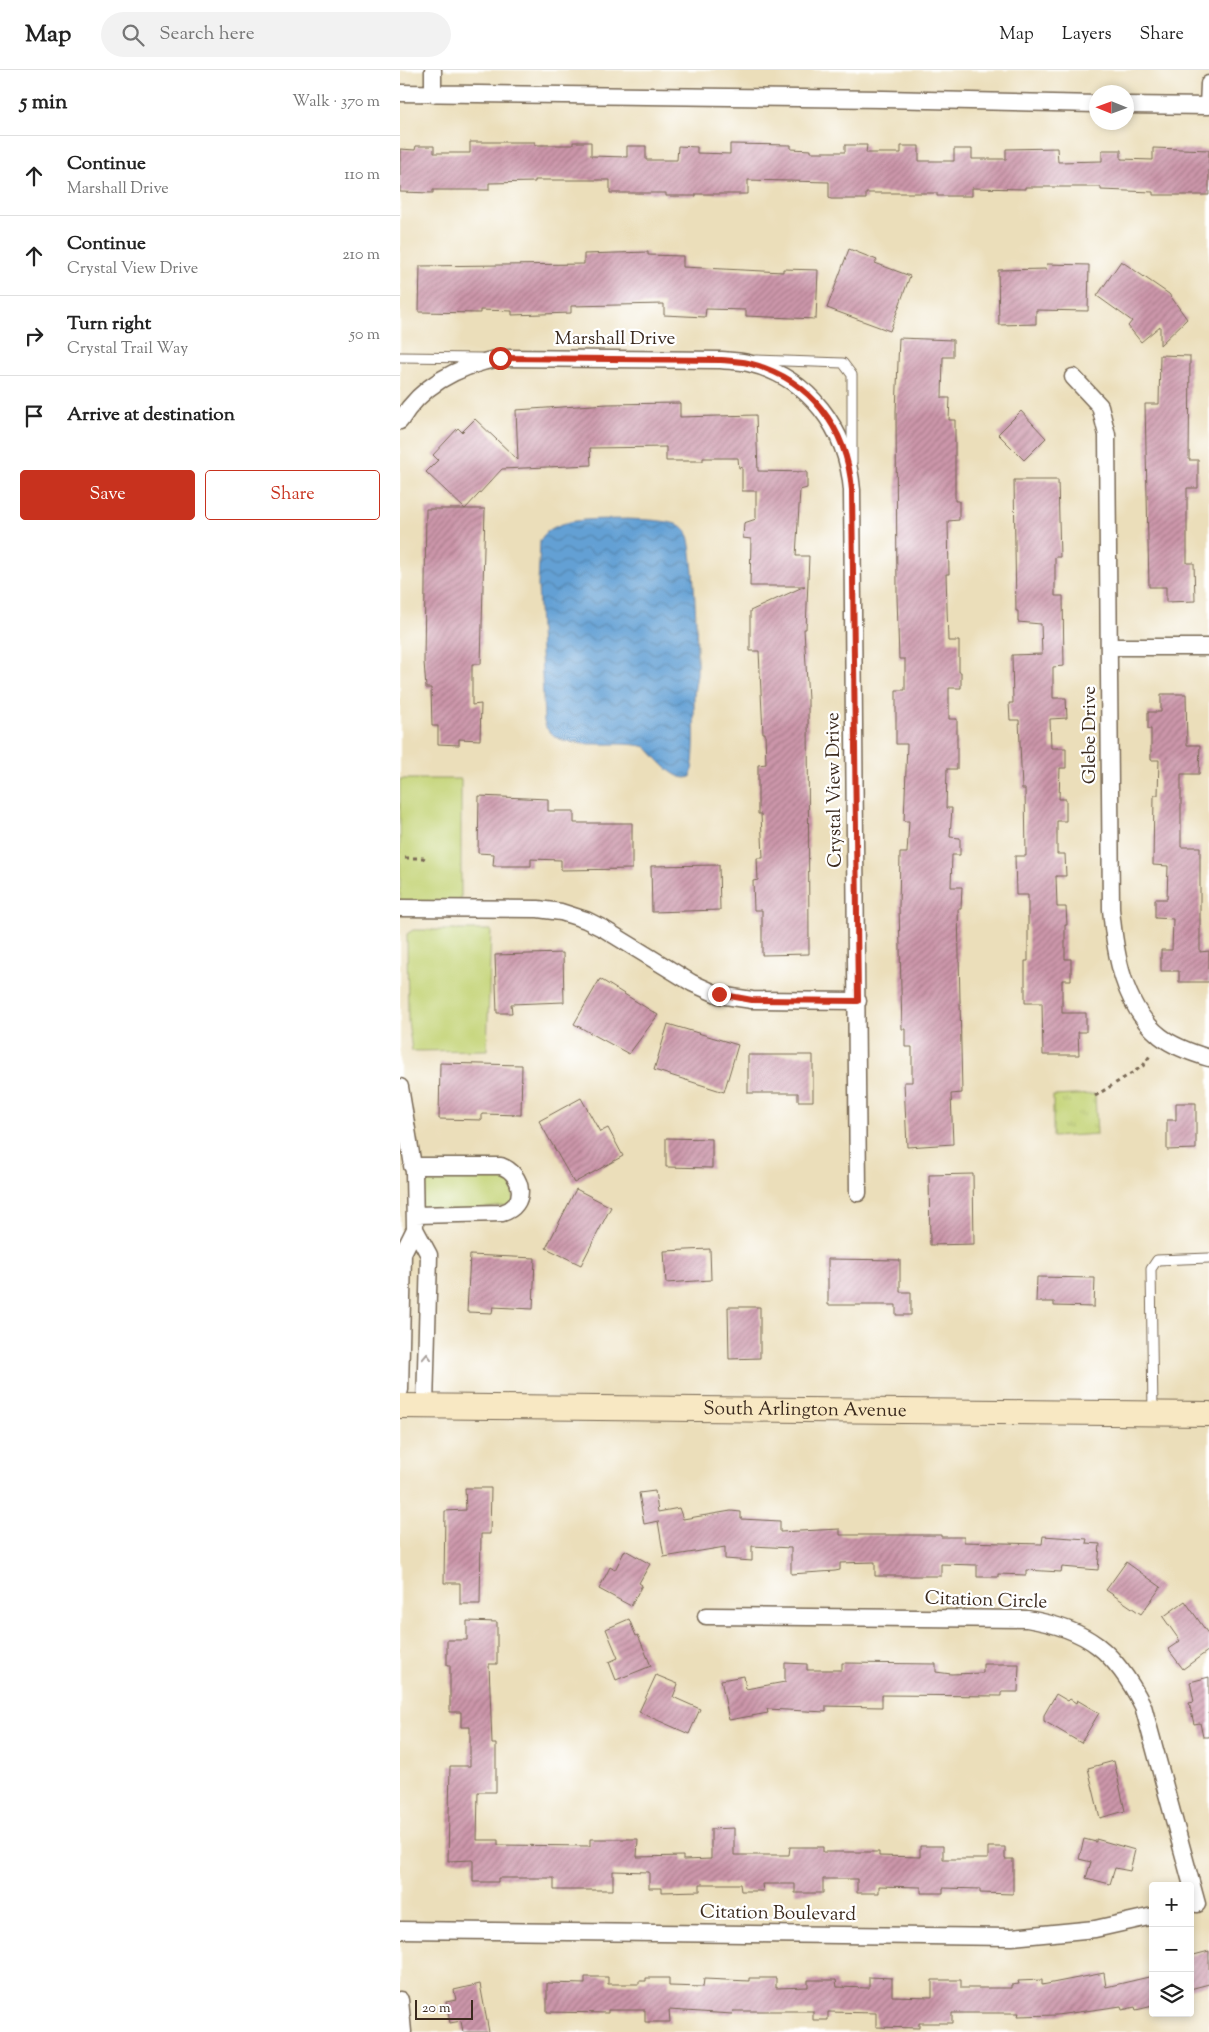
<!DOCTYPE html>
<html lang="en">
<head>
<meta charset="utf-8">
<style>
	body { margin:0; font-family:"Sorts Mill Goudy",serif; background:#f2f2f2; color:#222 }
	.controls { position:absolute; right:15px; bottom:15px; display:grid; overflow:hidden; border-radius:5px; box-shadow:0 2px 8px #0003 }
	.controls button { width:45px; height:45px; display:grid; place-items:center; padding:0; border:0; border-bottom:1px solid #e0e0e0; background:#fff; color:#222; font:25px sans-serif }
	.compass { position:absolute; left:689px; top:15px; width:45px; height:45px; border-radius:50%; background:#fff; box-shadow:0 2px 8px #0003; rotate:271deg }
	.scale { position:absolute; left:15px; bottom:12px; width:58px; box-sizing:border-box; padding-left:5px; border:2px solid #3b2a1e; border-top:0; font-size:14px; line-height:18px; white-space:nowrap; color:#3b2a1e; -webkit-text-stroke:4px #fff; paint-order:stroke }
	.stop { position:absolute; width:15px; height:15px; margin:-11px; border:4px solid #c8321e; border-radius:50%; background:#fff }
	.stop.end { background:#c8321e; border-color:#fff; box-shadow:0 1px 5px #0008 }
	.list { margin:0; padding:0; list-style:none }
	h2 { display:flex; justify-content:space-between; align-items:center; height:65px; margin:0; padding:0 20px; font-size:21px }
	h2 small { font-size:16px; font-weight:400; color:#767676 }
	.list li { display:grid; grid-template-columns:32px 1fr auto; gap:15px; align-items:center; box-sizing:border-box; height:80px; padding:0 20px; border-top:1px solid #e0e0e0 }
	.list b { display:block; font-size:19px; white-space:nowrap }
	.list p { margin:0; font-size:16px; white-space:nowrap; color:#767676 }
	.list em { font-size:16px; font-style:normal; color:#767676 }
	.actions { display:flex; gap:10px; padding:15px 20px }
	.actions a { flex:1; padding:11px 0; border:1px solid #c8321e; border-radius:5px; text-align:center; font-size:18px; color:#c8321e }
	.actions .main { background:#c8321e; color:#fff }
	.icon { flex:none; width:28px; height:28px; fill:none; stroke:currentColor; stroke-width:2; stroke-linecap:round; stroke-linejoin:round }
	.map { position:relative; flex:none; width:809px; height:1962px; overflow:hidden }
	header { display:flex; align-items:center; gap:30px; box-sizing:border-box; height:70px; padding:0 25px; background:#fff; border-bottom:1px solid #e0e0e0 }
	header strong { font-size:24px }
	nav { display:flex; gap:28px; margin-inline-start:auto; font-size:18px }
	.search { width:350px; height:45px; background:#f2f2f2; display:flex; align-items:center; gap:12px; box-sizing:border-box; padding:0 18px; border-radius:28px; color:#767676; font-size:19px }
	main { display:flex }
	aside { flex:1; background:#fff }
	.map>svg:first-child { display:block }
	.grass { fill:url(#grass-tufts); stroke:#7f7e4a }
	.garden { fill:#c3d375; stroke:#7f7e4a }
	.water { fill:url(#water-waves); stroke:#4f6579 }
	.building { fill:url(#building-hatch) }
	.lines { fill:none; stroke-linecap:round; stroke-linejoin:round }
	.service-casing { stroke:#796955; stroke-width:11 }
	.minor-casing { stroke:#796955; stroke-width:19 }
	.secondary-casing { stroke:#796955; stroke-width:26 }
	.path { stroke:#796955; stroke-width:3; stroke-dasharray:4 4; stroke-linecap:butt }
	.service { stroke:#fff; stroke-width:9 }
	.minor { stroke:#fff; stroke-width:16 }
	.secondary { stroke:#f8e8c3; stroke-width:24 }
	.oneway { stroke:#a79f9a }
	.route { stroke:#c8321e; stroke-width:6 }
	.labels { text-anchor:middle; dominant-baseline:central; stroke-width:4.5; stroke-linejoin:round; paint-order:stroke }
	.street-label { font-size:19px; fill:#3b2a1e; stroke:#fff }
</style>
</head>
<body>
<header>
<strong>Map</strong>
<div class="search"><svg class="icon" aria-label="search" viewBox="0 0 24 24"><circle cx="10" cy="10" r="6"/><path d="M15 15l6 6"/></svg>Search here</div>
<nav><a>Map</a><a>Layers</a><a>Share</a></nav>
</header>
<main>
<aside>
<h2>5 min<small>Walk · 370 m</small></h2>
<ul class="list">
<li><svg class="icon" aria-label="ahead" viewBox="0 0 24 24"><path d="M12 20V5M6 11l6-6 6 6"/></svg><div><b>Continue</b><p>Marshall Drive</p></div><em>110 m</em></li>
<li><svg class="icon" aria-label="ahead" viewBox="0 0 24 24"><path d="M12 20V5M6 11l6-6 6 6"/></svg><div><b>Continue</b><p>Crystal View Drive</p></div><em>210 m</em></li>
<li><svg class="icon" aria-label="right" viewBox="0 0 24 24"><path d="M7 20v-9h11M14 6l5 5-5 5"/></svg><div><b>Turn right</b><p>Crystal Trail Way</p></div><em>50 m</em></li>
<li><svg class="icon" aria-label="arrive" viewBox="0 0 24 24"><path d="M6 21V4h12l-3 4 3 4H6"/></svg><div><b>Arrive at destination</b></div></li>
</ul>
<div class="actions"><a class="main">Save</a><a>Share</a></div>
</aside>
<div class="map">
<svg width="809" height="1962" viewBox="0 0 809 1962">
	<defs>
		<pattern id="grass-tufts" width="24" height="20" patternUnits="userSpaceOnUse" patternTransform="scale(1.25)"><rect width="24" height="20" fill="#c3d375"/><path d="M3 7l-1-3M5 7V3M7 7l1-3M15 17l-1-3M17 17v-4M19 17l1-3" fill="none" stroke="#a8b565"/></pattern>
		<pattern id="water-waves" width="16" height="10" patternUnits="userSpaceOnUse" patternTransform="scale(1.25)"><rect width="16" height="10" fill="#63a0d4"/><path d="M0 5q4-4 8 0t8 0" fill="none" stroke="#5383ab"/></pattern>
		<pattern id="building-hatch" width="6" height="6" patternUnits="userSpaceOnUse" patternTransform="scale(1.25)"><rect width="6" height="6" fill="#cc96aa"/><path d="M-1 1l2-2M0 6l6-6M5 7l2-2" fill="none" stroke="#a77b8a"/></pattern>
	</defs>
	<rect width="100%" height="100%" fill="#fff"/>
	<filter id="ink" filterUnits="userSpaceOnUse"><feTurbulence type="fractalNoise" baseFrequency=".02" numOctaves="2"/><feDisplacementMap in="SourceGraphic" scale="10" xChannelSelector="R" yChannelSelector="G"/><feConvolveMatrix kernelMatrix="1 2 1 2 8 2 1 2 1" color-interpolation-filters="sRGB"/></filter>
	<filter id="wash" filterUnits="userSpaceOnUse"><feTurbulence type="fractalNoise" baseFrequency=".0096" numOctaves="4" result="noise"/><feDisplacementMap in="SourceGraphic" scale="20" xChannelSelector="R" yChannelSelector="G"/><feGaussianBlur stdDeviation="1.12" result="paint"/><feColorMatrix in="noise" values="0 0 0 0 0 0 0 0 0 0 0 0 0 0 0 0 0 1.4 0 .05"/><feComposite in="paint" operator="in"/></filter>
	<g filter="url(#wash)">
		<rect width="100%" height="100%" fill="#ebdeba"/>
		<path class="grass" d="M 695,1024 L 697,1064 L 653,1067 L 653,1026 Z"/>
		<path class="garden" d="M 0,709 L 61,709 L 61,839 L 0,838 Z
			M 13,860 L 91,860 L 87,980 L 12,981 L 8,951 L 7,864 Z
			M 108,1099 L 115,1135 L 15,1145 L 14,1102 Z"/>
		<path class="water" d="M 227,449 C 241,450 277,449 286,460 C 294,471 298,585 297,604 C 296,612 294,620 294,627 C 294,654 296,680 291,707 C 275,713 256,687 246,677 C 219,668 153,686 144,652 L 138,515 L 140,471 C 152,445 202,450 227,449 Z"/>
		<g id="blocks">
			<path class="building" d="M 70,72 L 135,72 L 135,75 L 173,75 L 173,72 L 191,72 L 191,86 L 227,87 L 227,76 L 246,76 L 246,90 L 277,90 L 278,76 L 297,77 L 297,83 L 330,84 L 330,74 L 391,75 L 391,79 L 411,80 L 411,82 L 445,82 L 445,75 L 467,75 L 466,83 L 501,83 L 501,76 L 519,76 L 519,91 L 554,91 L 554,79 L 572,79 L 572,89 L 606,89 L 606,79 L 657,78 L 658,92 L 702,91 L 702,80 L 721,80 L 721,89 L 753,90 L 753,78 L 809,80 L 809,125 L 753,125 L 753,122 L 701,120 L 701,117 L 625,117 L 625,119 L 572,118 L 572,126 L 537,126 L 537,123 L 466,123 L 466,129 L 431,129 L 429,128 L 429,112 L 348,110 L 348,124 L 296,124 L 296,126 L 266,126 L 266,123 L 210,123 L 210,110 L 135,110 L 135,112 L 89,113 L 89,120 L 33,120 L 33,123 L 0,122 L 0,79 L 15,80 L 16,76 L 34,76 L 34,83 L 70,83 Z
				M 449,179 L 477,190 L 475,193 L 510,206 L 490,261 L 427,238 Z
				M 248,182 L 248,185 L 283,186 L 283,197 L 383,202 L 383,199 L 418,200 L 416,249 L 346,246 L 346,240 L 306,239 L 305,247 L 264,245 L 264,234 L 171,236 L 171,243 L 112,245 L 112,241 L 80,240 L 80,243 L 19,242 L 20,196 L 184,194 L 184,184 Z
				M 721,191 L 769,224 L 787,249 L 760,275 L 760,256 L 741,272 L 728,256 L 732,251 L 697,226 Z
				M 647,194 L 689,195 L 688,241 L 636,240 L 636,254 L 599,255 L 598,200 L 646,199 Z
				M 499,268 L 553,270 L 553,287 L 543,287 L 542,328 L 550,328 L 549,350 L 555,350 L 555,431 L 559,431 L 559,450 L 548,451 L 549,504 L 546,504 L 548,571 L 559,571 L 559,602 L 561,602 L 561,618 L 549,618 L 549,649 L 557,649 L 557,699 L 547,699 L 546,738 L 552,738 L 550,767 L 560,768 L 560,785 L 552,785 L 551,817 L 562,817 L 561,839 L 558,839 L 562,1023 L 551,1024 L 553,1074 L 507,1077 L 504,1012 L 512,1012 L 512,977 L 505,977 L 505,959 L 502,959 L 499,837 L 500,783 L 507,783 L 509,751 L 504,751 L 507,674 L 496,674 L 496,620 L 505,620 L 505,589 L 499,589 L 497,527 L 496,341 Z
				M 760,285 L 790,286 L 789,390 L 798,390 L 798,418 L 787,418 L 787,493 L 794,493 L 795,531 L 766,532 L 766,517 L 749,517 L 745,334 L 759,334 Z
				M 280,333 L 280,347 L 356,345 L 358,401 L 407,402 L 407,418 L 400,420 L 396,486 L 409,486 L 406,559 L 404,559 L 408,630 L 409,884 L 362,885 L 362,840 L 354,840 L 353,811 L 358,810 L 357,788 L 363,788 L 361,744 L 358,744 L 358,695 L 366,694 L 365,663 L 363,663 L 359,581 L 350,581 L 350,541 L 405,516 L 350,516 L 351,469 L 343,468 L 344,453 L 356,449 L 356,421 L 342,421 L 342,397 L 339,398 L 338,388 L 303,388 L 303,391 L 266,391 L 266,377 L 190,378 L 191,395 L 102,399 L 65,439 L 26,402 L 38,390 L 33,385 L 58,358 L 62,362 L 75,349 L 118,390 L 116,340 L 208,334 Z
				M 621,341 L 646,368 L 624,390 L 598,364 Z
				M 614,410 L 658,410 L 660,487 L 655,487 L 655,526 L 663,526 L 664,596 L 653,597 L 653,628 L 666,628 L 667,648 L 650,649 L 651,678 L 666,678 L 666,698 L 660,698 L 659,729 L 666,729 L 666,751 L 657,751 L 657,784 L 665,784 L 666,806 L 656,806 L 657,837 L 666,837 L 667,855 L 665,855 L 665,889 L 671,889 L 671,910 L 662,910 L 662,943 L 686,943 L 686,962 L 678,962 L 679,985 L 643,985 L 642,933 L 625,933 L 625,891 L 628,891 L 628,825 L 616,825 L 615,786 L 626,786 L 625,719 L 622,719 L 619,650 L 610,650 L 609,633 L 613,633 L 612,585 L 642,584 L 641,554 L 618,552 L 618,541 L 616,541 Z
				M 26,439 L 85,439 L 81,594 L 72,594 L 72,635 L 81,634 L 80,670 L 59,669 L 59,675 L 38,674 L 38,656 L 32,656 L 31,618 L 26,618 L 24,592 Z
				M 761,624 L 786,624 L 787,675 L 800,675 L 799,704 L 781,704 L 781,777 L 800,777 L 800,882 L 809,881 L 809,912 L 779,912 L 779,901 L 761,901 L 761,880 L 772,880 L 773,849 L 755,848 L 755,829 L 767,829 L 768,796 L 753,795 L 754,725 L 758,725 L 759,690 L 751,690 L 751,659 L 748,659 L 748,642 L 761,642 Z
				M 79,726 L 148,729 L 148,741 L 174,741 L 174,753 L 232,753 L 232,799 L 161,800 L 161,790 L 131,789 L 131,796 L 93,796 L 94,784 L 78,783 Z
				M 319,795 L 320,840 L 252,842 L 251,796 Z
				M 163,883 L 164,932 L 111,934 L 112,943 L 97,943 L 95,885 Z
				M 200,909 L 258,945 L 229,984 L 174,954 Z
				M 268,954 L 338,975 L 324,1022 L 254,1000 Z
				M 348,985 L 413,985 L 413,1031 L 398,1031 L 398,1023 L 348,1023 Z
				M 40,993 L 122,995 L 121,1045 L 82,1044 L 82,1050 L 39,1049 Z
				M 181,1028 L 200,1062 L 208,1058 L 223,1086 L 174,1113 L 139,1051 Z
				M 776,1033 L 796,1033 L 796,1079 L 767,1080 L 767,1050 L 776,1050 Z
				M 266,1068 L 312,1069 L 312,1098 L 266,1097 Z
				M 573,1104 L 574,1174 L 530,1175 L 529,1105 Z
				M 176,1119 L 211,1137 L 181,1195 L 146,1178 Z
				M 310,1179 L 311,1210 L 266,1213 L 264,1181 Z
				M 70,1185 L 135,1188 L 133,1239 L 93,1237 L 92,1243 L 67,1242 Z
				M 428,1189 L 500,1190 L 500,1222 L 511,1222 L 511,1245 L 496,1245 L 496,1235 L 428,1235 Z
				M 637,1207 L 695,1208 L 694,1237 L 654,1236 L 654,1232 L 636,1232 Z
				M 328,1237 L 360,1237 L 360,1288 L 329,1289 Z
				M 65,1418 L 91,1418 L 90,1464 L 81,1464 L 80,1534 L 60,1534 L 60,1513 L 44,1513 L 45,1441 L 66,1440 Z
				M 255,1421 L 258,1442 L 279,1438 L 283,1449 L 331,1441 L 341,1442 L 341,1449 L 380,1451 L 380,1462 L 440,1459 L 440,1465 L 541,1465 L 541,1467 L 564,1467 L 564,1472 L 642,1474 L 643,1466 L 687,1469 L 686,1473 L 700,1474 L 698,1500 L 662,1497 L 661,1502 L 626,1500 L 626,1505 L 598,1504 L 598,1507 L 577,1507 L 577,1495 L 541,1494 L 541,1506 L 475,1506 L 475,1492 L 440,1493 L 440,1500 L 435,1501 L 391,1504 L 391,1478 L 352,1476 L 352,1491 L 325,1489 L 325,1477 L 264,1487 L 258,1451 L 244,1454 L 239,1423 Z
				M 225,1480 L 250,1494 L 239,1513 L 242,1515 L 231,1536 L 199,1519 L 210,1497 L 215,1500 Z
				M 726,1492 L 761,1517 L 741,1544 L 706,1520 Z
				M 785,1531 L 809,1565 L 809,1580 L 783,1599 L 768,1579 L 780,1571 L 763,1547 Z
				M 229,1549 L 236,1566 L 238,1565 L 251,1596 L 216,1610 L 209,1592 L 218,1588 L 206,1559 Z
				M 67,1551 L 97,1552 L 97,1594 L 89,1594 L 92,1674 L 96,1674 L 96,1722 L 78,1722 L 77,1770 L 98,1770 L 98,1775 L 190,1776 L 190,1769 L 238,1769 L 237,1787 L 283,1786 L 283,1790 L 311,1789 L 311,1759 L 334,1758 L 334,1785 L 389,1785 L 390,1777 L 423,1777 L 423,1782 L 479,1782 L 479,1786 L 520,1787 L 520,1776 L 543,1776 L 543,1789 L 588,1789 L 588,1777 L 605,1777 L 605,1789 L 613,1789 L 613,1824 L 580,1823 L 580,1819 L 543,1818 L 543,1823 L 521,1823 L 521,1817 L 479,1816 L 479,1823 L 457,1823 L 457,1809 L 423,1809 L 423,1823 L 395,1823 L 395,1814 L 362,1814 L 363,1821 L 341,1821 L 340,1814 L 300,1814 L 300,1821 L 262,1822 L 262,1818 L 249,1818 L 249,1802 L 213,1801 L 213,1820 L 154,1820 L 154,1808 L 98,1808 L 98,1812 L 73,1812 L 73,1790 L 48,1791 L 50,1696 L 70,1696 L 70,1657 L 61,1657 L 61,1642 L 50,1642 L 50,1595 L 47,1595 L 47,1570 L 67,1570 Z
				M 385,1593 L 407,1594 L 407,1600 L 442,1600 L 442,1593 L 536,1594 L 536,1602 L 551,1604 L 583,1603 L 583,1594 L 619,1594 L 618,1622 L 601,1622 L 601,1626 L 482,1625 L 482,1637 L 426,1636 L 426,1642 L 367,1639 L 368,1643 L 329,1650 L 321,1610 L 344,1606 L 346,1619 L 385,1612 Z
				M 256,1605 L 278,1614 L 273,1627 L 300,1639 L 289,1664 L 239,1642 Z
				M 809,1607 L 809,1667 L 803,1667 L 800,1653 L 794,1654 L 789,1633 L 794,1632 L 790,1612 Z
				M 656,1624 L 668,1631 L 670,1629 L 676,1633 L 677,1630 L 699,1643 L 681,1673 L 644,1651 L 644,1645 Z
				M 714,1691 L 725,1741 L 700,1748 L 688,1698 Z
				M 684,1769 L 696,1772 L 696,1769 L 735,1780 L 730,1801 L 715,1798 L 710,1814 L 686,1808 L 691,1792 L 679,1789 Z
				M 809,1881 L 809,1914 L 790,1919 L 790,1886 Z
				M 704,1903 L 706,1917 L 753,1906 L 753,1936 L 736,1940 L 735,1937 L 722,1940 L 721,1936 L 657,1945 L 618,1946 L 619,1943 L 552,1943 L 552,1953 L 519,1953 L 519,1958 L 476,1957 L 476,1943 L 428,1942 L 428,1950 L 413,1950 L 413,1941 L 333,1941 L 332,1944 L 269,1940 L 270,1952 L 245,1952 L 245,1940 L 208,1940 L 208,1943 L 147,1942 L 147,1913 L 185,1914 L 185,1907 L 208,1907 L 208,1914 L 239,1914 L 239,1911 L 246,1911 L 246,1908 L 269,1908 L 269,1916 L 303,1917 L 304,1909 L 349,1911 L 349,1908 L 376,1908 L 376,1918 L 408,1917 L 408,1910 L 436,1910 L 437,1917 L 469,1918 L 469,1907 L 492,1908 L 492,1926 L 532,1927 L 532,1910 L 561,1910 L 561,1918 L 611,1918 L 611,1915 L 619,1914 L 618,1911 L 642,1910 L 642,1915 Z
				M 80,1914 L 89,1962 L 63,1962 L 61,1951 L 50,1953 L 46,1932 L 56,1930 L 54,1920 Z"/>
		</g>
	</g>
	<g filter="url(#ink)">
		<use href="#blocks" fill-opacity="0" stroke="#796955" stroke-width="1"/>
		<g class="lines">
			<g class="service-casing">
				<path id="service" d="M 0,287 L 80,288
					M 356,290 L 443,293 L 452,305 L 452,392
					M 753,1343 L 751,1199 L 757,1190 L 809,1188"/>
			</g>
			<g class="minor-casing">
				<path id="minor" d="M 33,0 L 33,24
					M 0,23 L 484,29 L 696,34
					M 726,35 L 809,36
					M 808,36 L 809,14
					M 673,307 L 700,336 L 707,365 L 711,839 C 715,883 723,936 760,966 C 774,977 792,983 809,988
					M 0,351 C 22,314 58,296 100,288 L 321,290 C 330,291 339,291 348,293 C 409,307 447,359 452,420 L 458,1123
					M 709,577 L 809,577
					M 0,838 L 138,839 L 161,842 L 186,850 L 204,859 L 292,913 L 319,925 L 352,930 L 458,931
					M 0,1017 L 14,1102 L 15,1159 L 29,1185 L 25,1336
					M 12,1096 L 101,1096 C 124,1104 128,1136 102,1143 L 15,1145
					M 0,1320 L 3,1183 L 15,1159
					M 306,1546 L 627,1549 C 688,1559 715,1581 743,1636 L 797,1834
					M 0,1860 L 612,1867 L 695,1859 L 753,1846
					M 0,1930 L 3,1962"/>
			</g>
			<g class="secondary-casing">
				<g id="secondary">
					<path id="s1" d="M 0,1336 L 809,1344"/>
				</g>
			</g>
			<path class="path" d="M 5,788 L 23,788 L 26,790
				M 695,1026 L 743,996 L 751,984"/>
			<use href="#service" class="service"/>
			<use href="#minor" class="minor"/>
			<use href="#secondary" class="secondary"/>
		</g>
		<defs><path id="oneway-chevron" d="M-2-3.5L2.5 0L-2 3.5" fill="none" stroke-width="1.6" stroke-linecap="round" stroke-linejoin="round" transform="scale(1.25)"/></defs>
		<use class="oneway" href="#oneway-chevron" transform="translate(27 1287) rotate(-88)"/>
	</g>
	<g class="lines" filter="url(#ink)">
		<path class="route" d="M 100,288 L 321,290 C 330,291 339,291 348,293 C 410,308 447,358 452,420 L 458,931 L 352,930 L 319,924"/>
	</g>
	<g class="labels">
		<g class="street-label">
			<text x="215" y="269">Marshall Drive</text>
			<text transform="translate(690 665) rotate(-90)">Glebe Drive</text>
			<text transform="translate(435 720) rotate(-91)">Crystal View Drive</text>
			<text stroke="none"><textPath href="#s1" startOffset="405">South Arlington Avenue</textPath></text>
			<text transform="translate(586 1531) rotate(2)">Citation Circle</text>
			<text transform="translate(378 1844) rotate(1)">Citation Boulevard</text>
		</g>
	</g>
</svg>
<div class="controls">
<button>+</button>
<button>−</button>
<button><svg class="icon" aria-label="layers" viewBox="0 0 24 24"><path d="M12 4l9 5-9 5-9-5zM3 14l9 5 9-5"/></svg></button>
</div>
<svg class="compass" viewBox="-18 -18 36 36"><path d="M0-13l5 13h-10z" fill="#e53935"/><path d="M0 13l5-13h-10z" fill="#767676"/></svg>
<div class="scale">20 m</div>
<div class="stop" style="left:100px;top:288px"></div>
<div class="stop end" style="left:319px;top:924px"></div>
</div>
</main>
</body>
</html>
